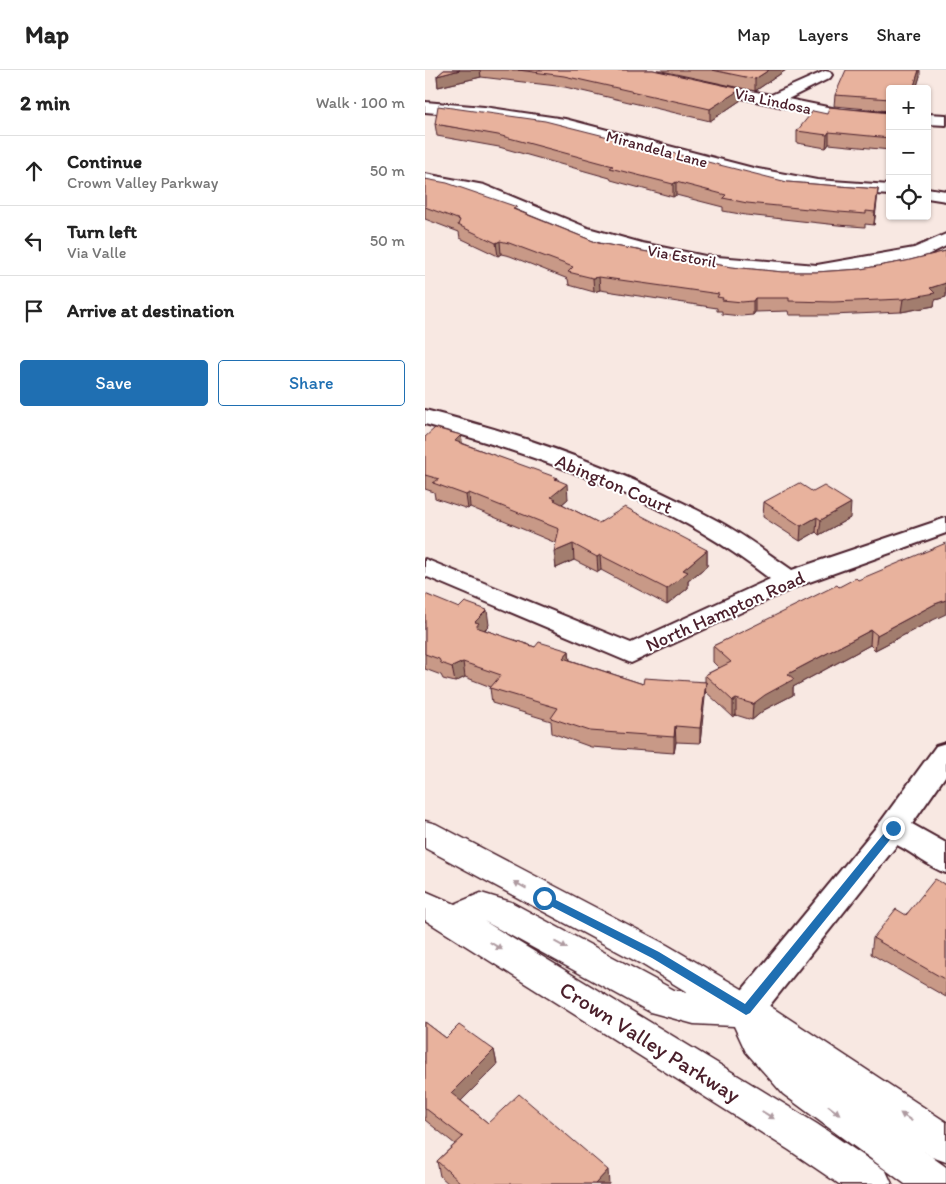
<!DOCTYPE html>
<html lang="en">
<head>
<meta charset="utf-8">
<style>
	body { margin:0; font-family:Itim,sans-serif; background:#f6f6f6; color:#222 }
	.controls { position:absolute; right:15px; top:15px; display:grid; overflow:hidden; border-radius:5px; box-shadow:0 1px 4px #0004 }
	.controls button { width:45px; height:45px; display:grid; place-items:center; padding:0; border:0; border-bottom:1px solid #e0e0e0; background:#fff; color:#222; font:25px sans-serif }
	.stop { position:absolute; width:15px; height:15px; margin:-11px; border:4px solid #1f6fb2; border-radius:50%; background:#fff }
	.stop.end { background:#1f6fb2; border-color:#fff; box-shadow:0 1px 5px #0008 }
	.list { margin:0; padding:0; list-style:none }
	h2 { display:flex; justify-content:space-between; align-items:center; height:65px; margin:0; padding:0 20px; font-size:21px }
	h2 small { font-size:16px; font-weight:400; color:#767676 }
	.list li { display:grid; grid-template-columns:32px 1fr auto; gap:15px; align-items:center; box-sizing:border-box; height:70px; padding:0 20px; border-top:1px solid #e0e0e0 }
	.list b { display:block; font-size:19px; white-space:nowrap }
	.list p { margin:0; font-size:16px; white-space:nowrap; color:#767676 }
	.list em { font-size:16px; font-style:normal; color:#767676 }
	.actions { display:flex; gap:10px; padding:15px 20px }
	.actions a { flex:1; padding:11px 0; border:1px solid #1f6fb2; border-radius:5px; text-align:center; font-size:18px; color:#1f6fb2 }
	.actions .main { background:#1f6fb2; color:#fff }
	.icon { flex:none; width:28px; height:28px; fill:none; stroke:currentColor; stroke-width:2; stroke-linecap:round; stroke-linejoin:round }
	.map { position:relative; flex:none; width:521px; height:1114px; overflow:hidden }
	header { display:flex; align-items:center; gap:30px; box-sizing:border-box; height:70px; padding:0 25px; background:#fff; border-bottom:1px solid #e0e0e0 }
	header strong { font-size:24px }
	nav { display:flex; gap:28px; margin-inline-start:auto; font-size:18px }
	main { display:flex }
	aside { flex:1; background:#fff }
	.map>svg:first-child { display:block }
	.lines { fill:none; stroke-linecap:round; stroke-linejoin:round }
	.street-casing { stroke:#4a1f2b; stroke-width:4 }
	.primary-casing { stroke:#4a1f2b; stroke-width:3 }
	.street { fill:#fff; fill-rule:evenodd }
	.primary { fill:#fff; fill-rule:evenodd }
	.wall { fill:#c89987; stroke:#4a1f2b }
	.shaded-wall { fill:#a27d6e; stroke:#4a1f2b }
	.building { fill:#e8b29d; stroke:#4a1f2b }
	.oneway { fill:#ae9aa0 }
	.route { fill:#1f6fb2 }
	.labels { text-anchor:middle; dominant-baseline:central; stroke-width:4; stroke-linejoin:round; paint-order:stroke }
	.far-street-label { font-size:16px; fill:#4a1f2b; stroke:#fff }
	.street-label { font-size:19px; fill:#4a1f2b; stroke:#fff }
	.near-street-label { font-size:22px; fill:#4a1f2b; stroke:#fff }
</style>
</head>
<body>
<header>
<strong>Map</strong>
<nav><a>Map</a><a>Layers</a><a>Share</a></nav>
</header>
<main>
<aside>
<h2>2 min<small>Walk · 100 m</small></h2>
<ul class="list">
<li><svg class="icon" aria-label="ahead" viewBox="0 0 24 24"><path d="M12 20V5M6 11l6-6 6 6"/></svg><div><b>Continue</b><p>Crown Valley Parkway</p></div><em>50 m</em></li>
<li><svg class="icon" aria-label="left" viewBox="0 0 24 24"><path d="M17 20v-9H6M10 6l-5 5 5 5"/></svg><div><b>Turn left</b><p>Via Valle</p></div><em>50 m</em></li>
<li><svg class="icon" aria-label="arrive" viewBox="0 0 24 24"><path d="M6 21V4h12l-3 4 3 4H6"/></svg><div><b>Arrive at destination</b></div></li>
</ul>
<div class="actions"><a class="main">Save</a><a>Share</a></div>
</aside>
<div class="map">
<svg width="521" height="1114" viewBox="0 0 521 1114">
	<rect width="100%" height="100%" fill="#f8e8e2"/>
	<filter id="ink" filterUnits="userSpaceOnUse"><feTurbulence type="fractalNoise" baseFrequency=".02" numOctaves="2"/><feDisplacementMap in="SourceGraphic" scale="10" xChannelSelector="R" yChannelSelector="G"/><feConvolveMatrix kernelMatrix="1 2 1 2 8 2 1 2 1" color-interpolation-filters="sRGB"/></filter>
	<g filter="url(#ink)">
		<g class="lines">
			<g class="street-casing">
				<path id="street" d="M 400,1 L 405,2 L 407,5 L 405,8 L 363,29 L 417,40 L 465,43 L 465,53 L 417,50 L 281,20 L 274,16 L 281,12 L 346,25 Z
					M 0,32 L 59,37 L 140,49 L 328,98 L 392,110 L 465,115 L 465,125 L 392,120 L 327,108 L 139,59 L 59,47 L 0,42 Z
					M 502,44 L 521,45 L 521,55 L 502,54 Z
					M 0,104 L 59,115 L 163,158 L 217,173 L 280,186 L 392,195 L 489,178 L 521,164 L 521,176 L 494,189 L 392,207 L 280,198 L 214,183 L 151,166 L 49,123 L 0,114 Z
					M 502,118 L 521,121 L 521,131 L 502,128 Z
					M 0,340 C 100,365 200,401 291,450 C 318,464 342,483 367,500 L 521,448 L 521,463 L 373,516 L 206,593 L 0,506 L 0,489 L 206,573 L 345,509 C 323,492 300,476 276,462 C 191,413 94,381 0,354 Z
					M 521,673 L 521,705 L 487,754 L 521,773 L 521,803 C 505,798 488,783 472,775 L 333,950 L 321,955 L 309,950 L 304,940 L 309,930 L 457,750 L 511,676 Z"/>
			</g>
			<g class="primary-casing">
				<path id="primary" d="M 0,751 L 11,754 L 242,875 L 334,929 L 521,1052 L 521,1092 L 507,1087 L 483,1070 L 521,1097 L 521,1114 L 480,1114 L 358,1024 L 321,982 L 309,956 L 269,954 L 225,942 L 59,851 L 392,1054 L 461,1101 L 467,1114 L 414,1114 L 364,1080 L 0,850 L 0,821 L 30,834 L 56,823 L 86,832 L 249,920 L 262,922 L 218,895 L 0,778 Z"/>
			</g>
			<use href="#street" class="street"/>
			<use href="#primary" class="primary"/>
		</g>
		<path class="wall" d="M 19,0 L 228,0 L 316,19 L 316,30 L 285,51 L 140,17 L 56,7 L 13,17 L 12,6 Z
			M 232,0 L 361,0 L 330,21 Z
			M 495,6 L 491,19 L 465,19 L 465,41 L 409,36 L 410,25 Z
			M 465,43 L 465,80 L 404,74 L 401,78 L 372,73 L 372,61 L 402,44 Z
			M 10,54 L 362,112 L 453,119 L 449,155 L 440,154 L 440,157 L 413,155 L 321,145 L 298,141 L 298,137 L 251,125 L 248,127 L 186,110 L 185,108 L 74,77 L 12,66 Z
			M 0,109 L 92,140 L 173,173 L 306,197 L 358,202 L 391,202 L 436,199 L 481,191 L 521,181 L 521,227 L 510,230 L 509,236 L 476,242 L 407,245 L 364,245 L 363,241 L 330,242 L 328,245 L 316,246 L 297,244 L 297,241 L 292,241 L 292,238 L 175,220 L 169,222 L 144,215 L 143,209 L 85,186 L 76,184 L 73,186 L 35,168 L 34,162 L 0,149 Z
			M 36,365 L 37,373 L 133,410 L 143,429 L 137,434 L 174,453 L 282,480 L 282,496 L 263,511 L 263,518 L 242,535 L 176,500 L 173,502 L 149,490 L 131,498 L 131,473 L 45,437 L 43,439 L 10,428 L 9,422 L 0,419 L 0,367 Z
			M 339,432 L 425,448 L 394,465 L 391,462 L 375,471 L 338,447 Z
			M 433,510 L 508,550 L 450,580 L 445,575 L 368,617 L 368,625 L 339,640 L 327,650 L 311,645 L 308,647 L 280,621 L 275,673 L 251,672 L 249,683 L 166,677 L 127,663 L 126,651 L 67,633 L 65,618 L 66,617 L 40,607 L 30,612 L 18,609 L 16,605 L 0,599 L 0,524 L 64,555 L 60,560 L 110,577 L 144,581 L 145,590 L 218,614 L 280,612 L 280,605 L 294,598 L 288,592 L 288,576 L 414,517 Z
			M 521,815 L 521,927 L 446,884 L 448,868 Z
			M 0,952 L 21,968 L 69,980 L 72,995 L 36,1031 L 63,1053 L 184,1114 L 24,1114 L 15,1106 L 12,1091 L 30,1074 L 0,1050 Z"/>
		<path class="shaded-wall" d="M 35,0 L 55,0 L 56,7 L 13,17 L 12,6 Z
			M 344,0 L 361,0 L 330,21 L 330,9 Z
			M 494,0 L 495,0 L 495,6 L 491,19 L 488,19 Z
			M 316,19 L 316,30 L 285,51 L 285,39 Z
			M 404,62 L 404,74 L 401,78 L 402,65 Z
			M 251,112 L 251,125 L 248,127 L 248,114 Z
			M 453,119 L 452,132 L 449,155 L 450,142 Z
			M 75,171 L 76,184 L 73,186 L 71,173 Z
			M 174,207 L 175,220 L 169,222 L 168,208 Z
			M 521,213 L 521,227 L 510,230 L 509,236 L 476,242 L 478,229 L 505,218 Z
			M 330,228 L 330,242 L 328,245 L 328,231 Z
			M 36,365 L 38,380 L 30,371 Z
			M 133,408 L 134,421 L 142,414 L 143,429 L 131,439 L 126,427 L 130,409 Z
			M 44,423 L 45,437 L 43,439 L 41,425 Z
			M 426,433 L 425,448 L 394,465 L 396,450 Z
			M 392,447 L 391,462 L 375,471 L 376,456 Z
			M 148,474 L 149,490 L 131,498 L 129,482 Z
			M 282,480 L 282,496 L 263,511 L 263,518 L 242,535 L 242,519 L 258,500 Z
			M 175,485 L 176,500 L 173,502 L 172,487 Z
			M 521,530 L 521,544 L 508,550 L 450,580 L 452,565 L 510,534 Z
			M 62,540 L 64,555 L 55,564 L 53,572 L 50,552 Z
			M 446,560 L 445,575 L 368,617 L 368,625 L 339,640 L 327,650 L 328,634 L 363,604 Z
			M 144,581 L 145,597 L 138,588 Z
			M 38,592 L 40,607 L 30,612 L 27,597 Z
			M 281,612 L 280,628 L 275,673 L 275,658 Z
			M 311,629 L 311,645 L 308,647 L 308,631 Z
			M 250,656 L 251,672 L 249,683 L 249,667 Z
			M 69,980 L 72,995 L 29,1038 L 26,1023 Z
			M 183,1100 L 184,1114 L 170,1114 Z"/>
		<path class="building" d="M 19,0 L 35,0 L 12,6 Z
			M 93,0 L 228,0 L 316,19 L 285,39 L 139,6 Z
			M 287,0 L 344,0 L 330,9 Z
			M 421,0 L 494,0 L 488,19 L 465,19 L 465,29 L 410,25 Z
			M 13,36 L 120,51 L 362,112 L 453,119 L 450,142 L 441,141 L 441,144 L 414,142 L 322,133 L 298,128 L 301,125 L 251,112 L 248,114 L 185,98 L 188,96 L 73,65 L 10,54 Z
			M 404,37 L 465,43 L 465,68 L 404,62 L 402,65 L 372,61 L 388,41 L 402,44 Z
			M 0,109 L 22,113 L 92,137 L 88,139 L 173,173 L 306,197 L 358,202 L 391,202 L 436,199 L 481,191 L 521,181 L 521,213 L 505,218 L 510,223 L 478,229 L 408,232 L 364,231 L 364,228 L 330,228 L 328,231 L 317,232 L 297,230 L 298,228 L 292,227 L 294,224 L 174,207 L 168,208 L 143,202 L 148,197 L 84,173 L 75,171 L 71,173 L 33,155 L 35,150 L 0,137 Z
			M 10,358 L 36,365 L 30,371 L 133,408 L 130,409 L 142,414 L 126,427 L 131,429 L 129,430 L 174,453 L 200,437 L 282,480 L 258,500 L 263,502 L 242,519 L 175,485 L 172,487 L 148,474 L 129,482 L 134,459 L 44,423 L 41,425 L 8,413 L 14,409 L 0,405 L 0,367 Z
			M 374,413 L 388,422 L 399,416 L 426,433 L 396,450 L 392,447 L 376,456 L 339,432 Z
			M 521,473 L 521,530 L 510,534 L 452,565 L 446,560 L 363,604 L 369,609 L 340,625 L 328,634 L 311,629 L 308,631 L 280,605 L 306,592 L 288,576 L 412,515 L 414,517 L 431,508 L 433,510 Z
			M 0,524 L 34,538 L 40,532 L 62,540 L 50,552 L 54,553 L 51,557 L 110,577 L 114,572 L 144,581 L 138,588 L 218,614 L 219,608 L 281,612 L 275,658 L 250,656 L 249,667 L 165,661 L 126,648 L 133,638 L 65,618 L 76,605 L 38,592 L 27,597 L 16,593 L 14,589 L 0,584 Z
			M 510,809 L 521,815 L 521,910 L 448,868 L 471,839 L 481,845 Z
			M 0,952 L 21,968 L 34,955 L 69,980 L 26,1023 L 63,1053 L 94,1024 L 183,1100 L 170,1114 L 37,1114 L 12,1091 L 38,1067 L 0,1038 Z"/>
		<defs><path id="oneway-solid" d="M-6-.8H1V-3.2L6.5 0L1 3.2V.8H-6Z" transform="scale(1.25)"/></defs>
		<g class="oneway">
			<use href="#oneway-solid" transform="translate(95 815) rotate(-151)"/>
			<use href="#oneway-solid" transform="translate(136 875) rotate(29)"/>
			<use href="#oneway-solid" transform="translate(71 876) rotate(32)"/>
			<use href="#oneway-solid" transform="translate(409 1040) rotate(36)"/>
			<use href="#oneway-solid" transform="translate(343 1045) rotate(32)"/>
			<use href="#oneway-solid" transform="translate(481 1047) rotate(-146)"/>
		</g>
	</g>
	<path class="route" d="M 468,755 L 473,758 L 472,761 L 325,943 L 321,945 L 227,888 L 116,831 L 114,828 L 119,824 L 123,826 L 234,882 L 320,934 L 465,756 Z"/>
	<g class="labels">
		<g class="far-street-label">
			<text transform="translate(348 31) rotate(12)">Via Lindosa</text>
			<text transform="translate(232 79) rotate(15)">Mirandela Lane</text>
			<text transform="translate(257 186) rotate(10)">Via Estoril</text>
		</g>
		<g class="street-label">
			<text transform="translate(189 414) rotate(23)">Abington Court</text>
			<text transform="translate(300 541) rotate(-24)">North Hampton Road</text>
		</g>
		<g class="near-street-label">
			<text transform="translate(225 972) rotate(32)">Crown Valley Parkway</text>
		</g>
	</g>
</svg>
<div class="controls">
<button>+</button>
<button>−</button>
<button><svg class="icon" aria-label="locate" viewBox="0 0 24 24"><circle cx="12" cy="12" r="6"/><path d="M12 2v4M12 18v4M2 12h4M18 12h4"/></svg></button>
</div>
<div class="stop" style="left:119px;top:828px"></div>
<div class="stop end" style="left:468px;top:758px"></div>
</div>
</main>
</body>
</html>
